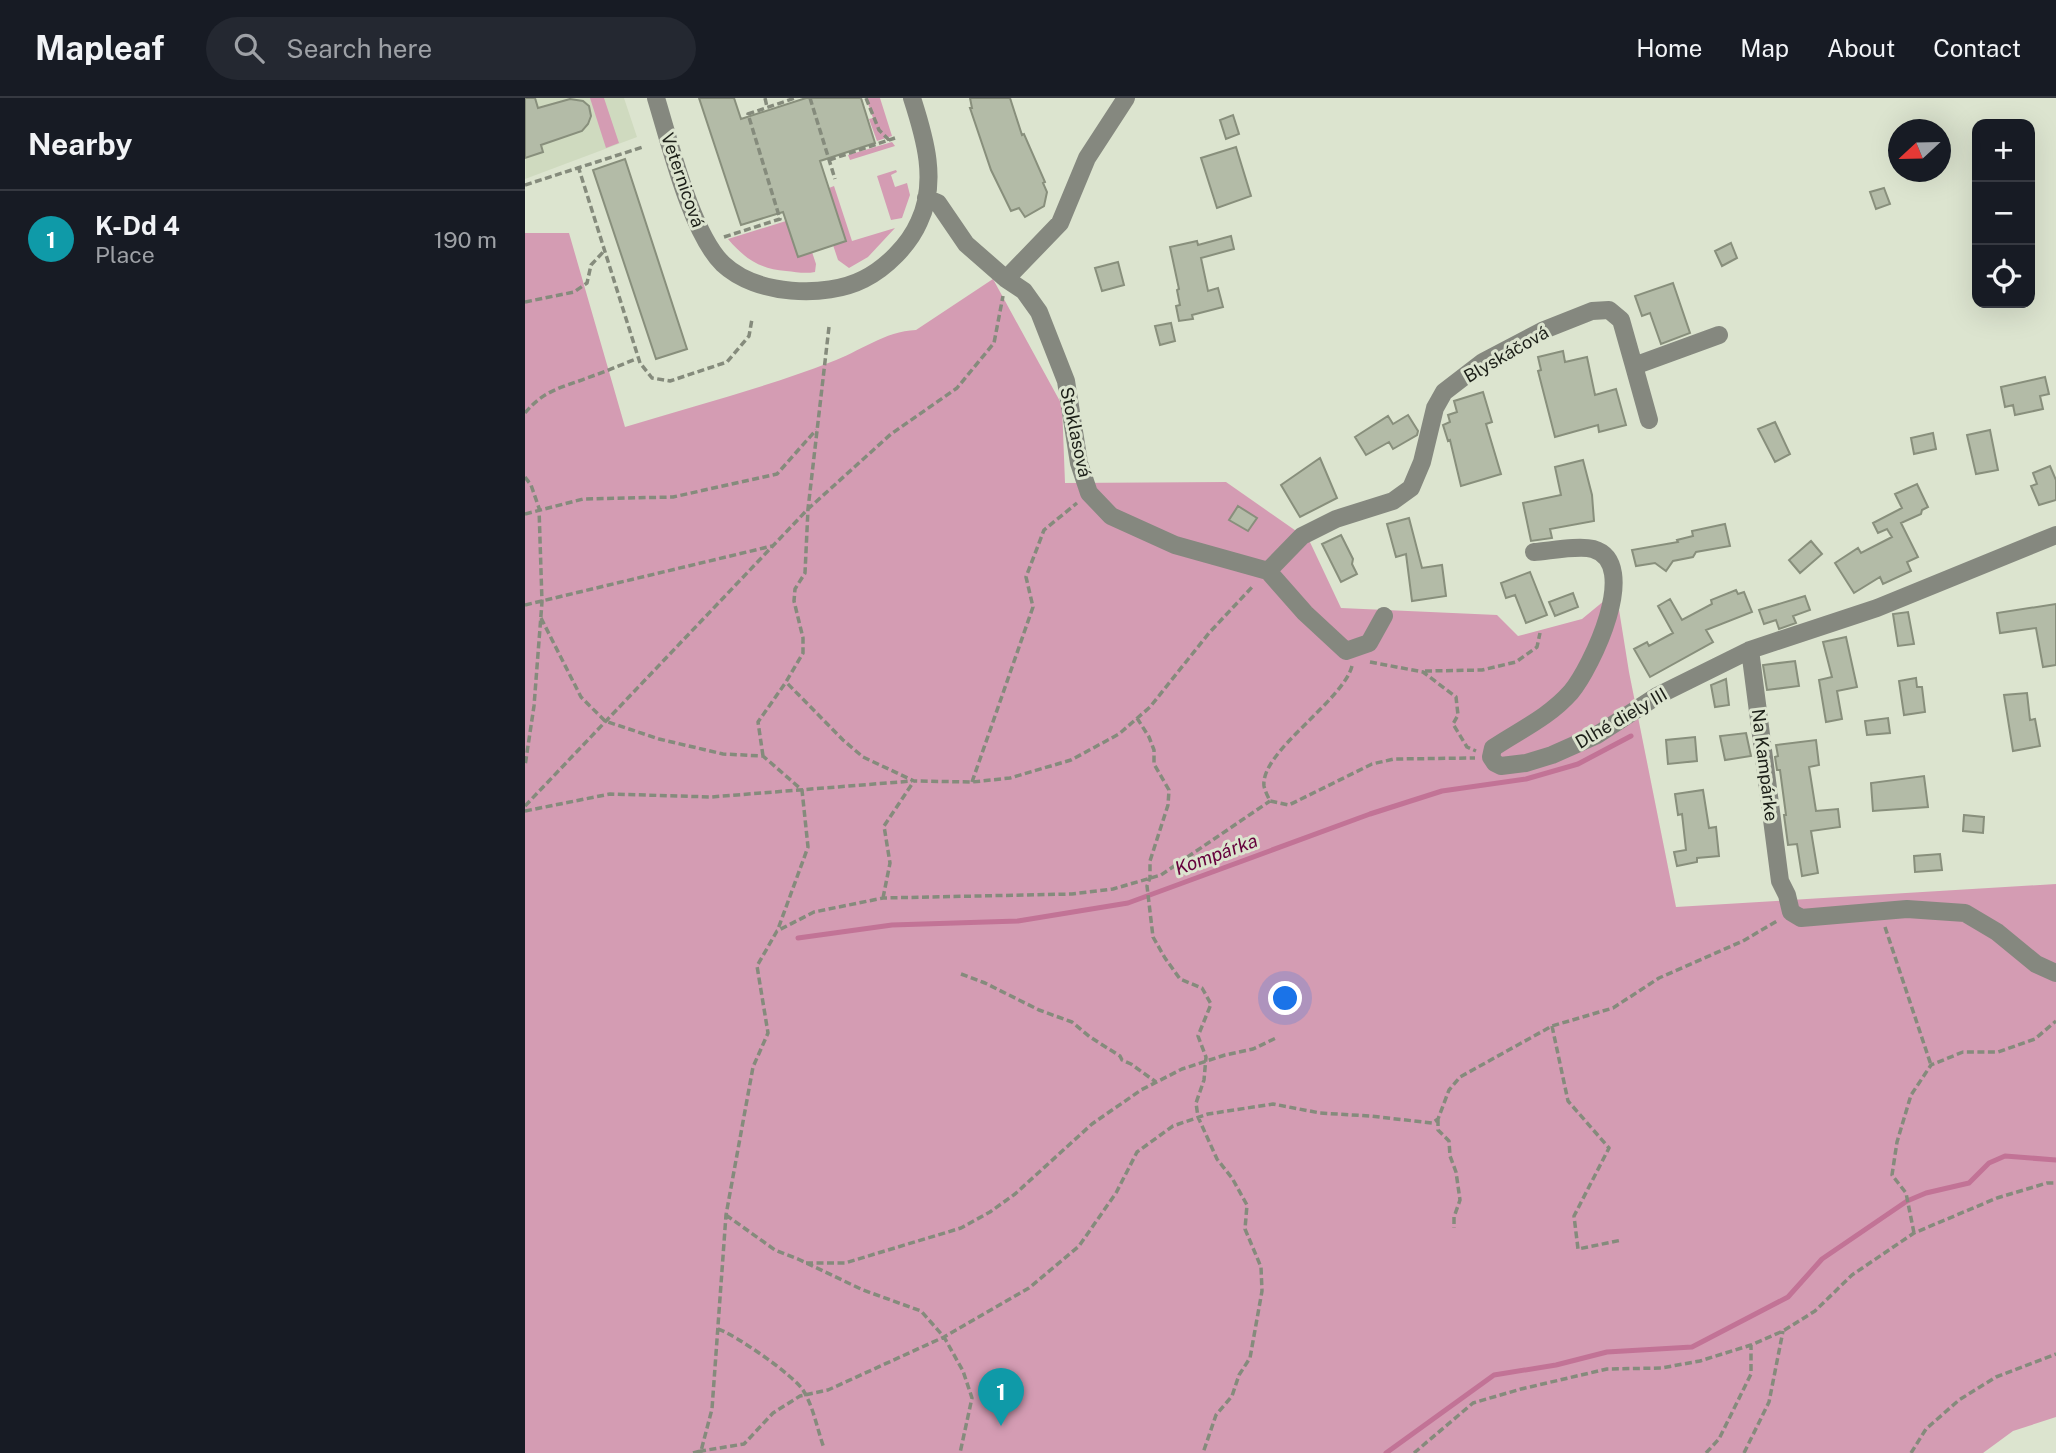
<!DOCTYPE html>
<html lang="en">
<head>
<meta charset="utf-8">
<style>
	body { margin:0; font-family:"Public Sans",sans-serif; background:#242831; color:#f1f3f6 }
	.controls { position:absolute; right:21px; top:21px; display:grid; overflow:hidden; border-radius:14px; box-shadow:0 7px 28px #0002 }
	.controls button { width:63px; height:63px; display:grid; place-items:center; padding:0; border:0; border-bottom:2px solid #363941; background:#171b24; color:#f1f3f6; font:35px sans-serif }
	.compass { position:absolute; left:1363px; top:21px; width:63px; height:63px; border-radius:50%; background:#171b24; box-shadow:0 7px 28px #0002; rotate:248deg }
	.you { position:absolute; left:761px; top:901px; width:24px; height:24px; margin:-18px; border:5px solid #fff; border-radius:50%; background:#1a73e8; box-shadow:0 0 0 10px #1a73e833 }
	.badge { display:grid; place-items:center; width:46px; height:46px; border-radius:50%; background:#c98bb2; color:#fff; font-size:23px; font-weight:700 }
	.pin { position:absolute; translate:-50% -58px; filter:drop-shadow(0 2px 4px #0008) }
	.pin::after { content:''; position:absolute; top:37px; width:24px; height:21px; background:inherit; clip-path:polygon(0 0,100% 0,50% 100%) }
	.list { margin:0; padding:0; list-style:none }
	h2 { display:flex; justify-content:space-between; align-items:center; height:91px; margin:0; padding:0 28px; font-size:30px }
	h2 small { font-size:23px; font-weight:400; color:#9ea1a6 }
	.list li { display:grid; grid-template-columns:46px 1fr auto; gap:21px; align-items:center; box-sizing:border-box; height:98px; padding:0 28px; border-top:2px solid #363941 }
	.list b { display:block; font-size:26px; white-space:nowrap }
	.list p { margin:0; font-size:23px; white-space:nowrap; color:#9ea1a6 }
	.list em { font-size:23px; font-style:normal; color:#9ea1a6 }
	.icon { flex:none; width:38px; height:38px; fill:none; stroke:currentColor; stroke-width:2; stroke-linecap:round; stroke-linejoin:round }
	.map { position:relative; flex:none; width:1531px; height:1355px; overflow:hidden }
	header { display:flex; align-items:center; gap:42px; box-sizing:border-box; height:98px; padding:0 35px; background:#171b24; border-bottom:2px solid #363941 }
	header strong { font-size:33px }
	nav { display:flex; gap:38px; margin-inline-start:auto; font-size:24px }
	.search { width:490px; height:63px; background:#242831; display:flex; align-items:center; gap:18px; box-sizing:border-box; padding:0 24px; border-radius:38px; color:#9ea1a6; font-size:26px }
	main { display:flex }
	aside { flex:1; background:#171b24 }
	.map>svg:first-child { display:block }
	.built { fill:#cfdabf }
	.green { fill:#d49cb3 }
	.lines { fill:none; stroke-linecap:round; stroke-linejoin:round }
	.stream { stroke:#c27396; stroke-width:5 }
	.building { fill:#b3bba7; stroke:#888f7c; stroke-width:2 }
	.path { stroke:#858b7c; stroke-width:3.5; stroke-dasharray:7 3.5; stroke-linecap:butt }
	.minor { stroke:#85887f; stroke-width:18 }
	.labels { text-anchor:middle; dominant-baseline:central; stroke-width:6; stroke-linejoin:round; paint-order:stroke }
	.street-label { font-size:18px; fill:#1c1f18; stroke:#dce4cf }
	.water-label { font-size:19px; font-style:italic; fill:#65003c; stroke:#dce4cf }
</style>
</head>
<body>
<header>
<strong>Mapleaf</strong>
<div class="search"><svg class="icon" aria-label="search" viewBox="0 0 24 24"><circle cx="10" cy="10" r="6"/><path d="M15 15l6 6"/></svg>Search here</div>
<nav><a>Home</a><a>Map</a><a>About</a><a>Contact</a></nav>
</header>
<main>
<aside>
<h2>Nearby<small></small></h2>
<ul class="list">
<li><span class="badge" style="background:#0f9aa8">1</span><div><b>K-Dd 4</b><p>Place</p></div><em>190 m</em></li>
</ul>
</aside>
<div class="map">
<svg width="1531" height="1355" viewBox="0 0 1531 1355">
	<rect width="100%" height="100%" fill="#dce4cf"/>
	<path class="built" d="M 0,0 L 99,0 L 112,39 L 0,81 Z"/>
	<path class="green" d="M 65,0 L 79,0 L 94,45 L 81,50 Z
		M 341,0 L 355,0 L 367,38 L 352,43 L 344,21 L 348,20 Z
		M 367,44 L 370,48 L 325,62 L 323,57 Z
		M 371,72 L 372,74 L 366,77 L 370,89 L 382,85 L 385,97 L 377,120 L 366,122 L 352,78 Z
		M 309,88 L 327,143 L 370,130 L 343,159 L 324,170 L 313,162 L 308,147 L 321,143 L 304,90 Z
		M 261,123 L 273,158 L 287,154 L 291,166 L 290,174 C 280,176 271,174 261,173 C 235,171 220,161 203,141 Z
		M 0,135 L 44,135 L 100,329 C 168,308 239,290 306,264 C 334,254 360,233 391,232 L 468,181 L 537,307 L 540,385 L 701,384 L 784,442 L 816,510 L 972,517 L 993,538 L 1057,521 L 1091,493 L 1104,574 L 1151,809 L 1531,786 L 1531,1319 L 1488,1333 L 1458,1355 L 0,1355 Z"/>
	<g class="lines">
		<path class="stream" d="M 273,840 L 367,827 L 493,823 L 603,805 L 845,716 L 917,693 L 1001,681 L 1053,666 L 1106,638
			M 861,1355 L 969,1277 L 1031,1267 L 1082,1254 L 1167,1249 L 1263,1199 L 1297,1161 L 1382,1103 L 1401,1095 L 1444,1085 L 1464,1065 L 1480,1058 L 1531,1062"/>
	</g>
	<path class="building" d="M 0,0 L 10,0 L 13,10 L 45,1 L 58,3 L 64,8 L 66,18 L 63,26 L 57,33 L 16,47 L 18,54 L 0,60 Z
		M 174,0 L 209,0 L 216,21 L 281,0 L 336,0 L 350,45 L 295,63 L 321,143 L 273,159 L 258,114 L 216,127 Z
		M 445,0 L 485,0 L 497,37 L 499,36 L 520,84 L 518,85 L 522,94 L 519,108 L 500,119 L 494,110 L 486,113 L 466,72 L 445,10 L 447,10 Z
		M 708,17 L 714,36 L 701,41 L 695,22 Z
		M 711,49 L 726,98 L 692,110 L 676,60 Z
		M 100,61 L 162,251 L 131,261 L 68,72 Z
		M 1359,90 L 1365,106 L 1351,111 L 1345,94 Z
		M 706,138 L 709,151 L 676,160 L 683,193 L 693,190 L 698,209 L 667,217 L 668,221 L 654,223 L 651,208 L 655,207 L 652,192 L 654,191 L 645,149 L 672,143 L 673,147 Z
		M 1206,145 L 1212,160 L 1197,168 L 1190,153 Z
		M 593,164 L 599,187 L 577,193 L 570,170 Z
		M 1148,185 L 1165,235 L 1136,246 L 1125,215 L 1117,218 L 1110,198 Z
		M 646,225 L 650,243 L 635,247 L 630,228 Z
		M 1038,253 L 1040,264 L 1062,259 L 1070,297 L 1091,291 L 1101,327 L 1074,334 L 1073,327 L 1030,339 L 1013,273 L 1016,272 L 1013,259 Z
		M 1520,279 L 1524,296 L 1515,298 L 1518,311 L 1490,317 L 1488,307 L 1480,309 L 1476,289 Z
		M 958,294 L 967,324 L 961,326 L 976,376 L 936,388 L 925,342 L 923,343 L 918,327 L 925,324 L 923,317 L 932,314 L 929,303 Z
		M 883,317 L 893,333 L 892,337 L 868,351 L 864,344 L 841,357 L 830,339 L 863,318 L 868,326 Z
		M 1250,324 L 1265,356 L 1250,364 L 1233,331 Z
		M 1465,332 L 1473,372 L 1451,376 L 1442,337 Z
		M 1408,335 L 1411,351 L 1389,356 L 1386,340 Z
		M 795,360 L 812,400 L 775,419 L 756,387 Z
		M 1058,362 L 1067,397 L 1069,423 L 1025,431 L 1027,440 L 1006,443 L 998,405 L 1036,397 L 1030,369 Z
		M 1525,368 L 1531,382 L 1531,402 L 1514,407 L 1506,388 L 1512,386 L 1508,375 Z
		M 1392,386 L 1403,409 L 1397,412 L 1396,416 L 1376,425 L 1393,459 L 1382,464 L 1386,473 L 1358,486 L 1355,479 L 1329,495 L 1310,465 L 1333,450 L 1336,455 L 1367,439 L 1362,431 L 1353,435 L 1348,425 L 1377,410 L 1370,396 Z
		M 713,408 L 732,420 L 723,433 L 704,422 Z
		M 884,420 L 897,470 L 917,467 L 921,498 L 887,503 L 881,456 L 871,459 L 862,426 Z
		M 1200,426 L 1205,448 L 1171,454 L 1168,459 L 1148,463 L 1141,473 L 1130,465 L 1111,468 L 1107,452 L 1153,444 L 1152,442 L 1168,438 L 1167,433 Z
		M 816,437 L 828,461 L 827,466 L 832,476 L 816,484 L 797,446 Z
		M 1286,443 L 1297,456 L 1275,475 L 1264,462 Z
		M 1005,474 L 1022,517 L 1001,525 L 990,497 L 981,500 L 976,485 Z
		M 1211,492 L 1213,496 L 1219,494 L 1227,514 L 1181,532 L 1188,544 L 1125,579 L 1109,551 L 1122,544 L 1124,548 L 1148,535 L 1133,508 L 1145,501 L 1157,522 L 1187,506 L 1186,502 Z
		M 1048,495 L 1053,509 L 1030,518 L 1024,504 Z
		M 1280,498 L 1285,512 L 1268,518 L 1271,525 L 1254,531 L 1251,522 L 1239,526 L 1234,512 Z
		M 1531,506 L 1531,567 L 1518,569 L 1511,530 L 1475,535 L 1472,515 Z
		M 1383,514 L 1389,546 L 1373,548 L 1368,516 Z
		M 1321,539 L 1332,589 L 1312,593 L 1317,621 L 1301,624 L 1294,582 L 1307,579 L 1298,544 Z
		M 1270,563 L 1274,588 L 1242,592 L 1238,567 Z
		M 1391,580 L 1392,589 L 1397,589 L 1400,614 L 1379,617 L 1374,583 Z
		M 1201,581 L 1204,607 L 1190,609 L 1186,587 Z
		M 1502,595 L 1505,622 L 1510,621 L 1515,648 L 1488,653 L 1479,597 Z
		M 1363,620 L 1365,635 L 1342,637 L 1340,623 Z
		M 1221,635 L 1226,658 L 1200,662 L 1195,638 Z
		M 1170,639 L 1172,663 L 1143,666 L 1141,642 Z
		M 1291,642 L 1294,667 L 1284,669 L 1291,713 L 1313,711 L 1315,729 L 1286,733 L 1293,775 L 1277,778 L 1272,746 L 1263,747 L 1259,717 L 1261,717 L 1255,672 L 1252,672 L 1250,659 L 1253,658 L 1251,647 Z
		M 1399,678 L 1403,709 L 1348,713 L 1346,685 Z
		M 1178,692 L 1184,730 L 1191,729 L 1194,758 L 1172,760 L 1172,764 L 1152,768 L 1149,754 L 1161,752 L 1157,716 L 1153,717 L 1150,696 Z
		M 1439,717 L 1459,719 L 1458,735 L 1438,733 Z
		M 1415,756 L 1417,772 L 1390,774 L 1389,758 Z"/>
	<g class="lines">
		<path class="path" d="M 240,0 L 242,9
			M 285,0 L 310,81
			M 341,0 L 354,32 L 364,42
			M 304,62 L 370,40
			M 53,68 L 115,265 L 127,280 L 145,283 L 202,264 L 224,238 L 227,221
			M 0,87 L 118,49
			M 199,139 L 255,121 L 223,16 L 270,0
			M 0,204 L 49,194 L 62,185 L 66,167 L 80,152
			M 304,229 L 283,411 L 280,475 L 270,491 L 269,503 L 278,540 L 278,555 L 261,584 L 318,642 L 338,659 L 389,683 L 447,684 L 485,680 L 546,662 L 594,636 L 625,609 L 684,535 L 729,487
			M 0,315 C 19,292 36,290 62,280 C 79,274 96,267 113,260
			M 0,379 L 6,387 L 14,410 L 17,504 L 9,608 L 0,668
			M 0,416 L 58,401 L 148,399 L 252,376 L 291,332
			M 0,507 L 247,448
			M 16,520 L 56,599 L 80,623 L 134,641 L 198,656 L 238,658 L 277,692 L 283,749 L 253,831
			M 845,564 L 898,574 L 931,599 L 933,617 L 928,626 L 942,649 L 951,653
			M 827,568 C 818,603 735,654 739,688 C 740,693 743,699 745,703 L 764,707 L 847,666 L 869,661 L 950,660
			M 900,573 L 957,572 L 991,564 L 1012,549 L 1015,535
			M 612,620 L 624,639 L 629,652 L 629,666 L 644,692 L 643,707 L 625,763 L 625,780 L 622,788 L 628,839 L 640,860 L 655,881 L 677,890 L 686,906 L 673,938 L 681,959 L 679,982 L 671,1005 L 673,1019 L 692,1061 L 707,1080 L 722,1107 L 720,1131 L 736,1169 L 737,1193 L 725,1260 L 714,1277 L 707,1298 L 691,1317 L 678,1355
			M 238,658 L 233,624 L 261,584
			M 447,684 L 508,509 L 501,479 L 519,432 L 552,405
			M 0,708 L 283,411 L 366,336 L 432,290 L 469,245 L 478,198
			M 0,713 L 85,696 L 186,699 L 387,683
			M 358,800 L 365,765 L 359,728 L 389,683
			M 1360,829 L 1406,967
			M 436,876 L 460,885 L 514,912 L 547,924 L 565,939 L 595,958 L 597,962 L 606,966 L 631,984
			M 1027,928 L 1043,1003 L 1084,1050 L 1049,1118 L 1053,1151 L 1097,1142
			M 913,1021 L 913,1032 L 924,1043 L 925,1058 L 931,1074 L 935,1102 L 929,1119 L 929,1130
			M 201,1117 L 250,1152 L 273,1161 L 338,1192 L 396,1213 L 419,1239 L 438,1273 L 447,1300 L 435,1355
			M 1389,1135 L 1381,1095 L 1367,1077 L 1372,1044 L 1386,997 L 1406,967 L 1438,954 L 1473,954 L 1510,941 L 1531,923
			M 281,1165 L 320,1165 L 436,1130 L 465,1114 L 490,1096 L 567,1026 L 616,992 L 657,971 L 700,957 L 728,951 L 751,940
			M 193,1231 C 211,1237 268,1277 278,1292 C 289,1310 292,1331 299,1350
			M 168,1355 L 176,1353 L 187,1311 L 201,1117 L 228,969 L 243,935 L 232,868 L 252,833 L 289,814 L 358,800 L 547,796 L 588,791 L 636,777 L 745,703
			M 176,1355 L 176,1353 L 219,1346 L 248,1315 L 275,1298 L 303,1292 L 419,1239 L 504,1190 L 554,1148 L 591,1095 L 612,1054 L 648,1028 L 683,1016 L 748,1006 L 795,1015 L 845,1018 L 907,1025 L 913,1021 L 924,992 L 935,979 L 1027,928 L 1088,910 L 1134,880 L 1218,843 L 1252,823
			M 889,1355 L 948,1305 L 996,1291 L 1082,1271 L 1136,1270 L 1175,1263 L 1226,1247 L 1258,1233 L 1290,1213 L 1327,1177 L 1389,1135 L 1472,1100 L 1522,1085 L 1531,1085
			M 1181,1355 L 1194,1341 L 1226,1276 L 1226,1247
			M 1219,1355 L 1244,1304 L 1258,1233
			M 1386,1355 L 1401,1331 L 1434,1302 L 1471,1279 L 1531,1256"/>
		<path class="minor" d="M 131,0 C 145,45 166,135 198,166 C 231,197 300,201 339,181 C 361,170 384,147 394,124 C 413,84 400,40 387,0
			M 401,100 L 413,105 L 441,146 L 481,181 L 499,193 L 514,214 L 541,283 L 554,365 L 564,395 L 586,418 L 650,447 L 743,473 L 780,515 L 821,553 L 844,545 L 859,518
			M 481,181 L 535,125 L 562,60 L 601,0
			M 1109,268 L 1124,322
			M 1009,454 C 1024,453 1054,447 1068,451 C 1117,465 1066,570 1046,594 C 1024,619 995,632 968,650 L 966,659 L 970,665 L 976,668 L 1001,665 L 1027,657 L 1072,637 L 1132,598 L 1225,552 L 1352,510 L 1531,437
			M 743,473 L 777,438 L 811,421 L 868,403 L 886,390 L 897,364 L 910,310 L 919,294 L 958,264 L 1019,232 L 1067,213 L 1084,212 L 1096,222 L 1109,268 L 1194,237
			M 1225,552 L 1255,783 L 1262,797 L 1266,814 L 1276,820 L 1382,811 L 1440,815 L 1472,834 L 1511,866 L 1531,875"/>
	</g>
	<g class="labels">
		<g class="street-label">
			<text transform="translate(158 82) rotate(71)">Veternicová</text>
			<text transform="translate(981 256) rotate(-30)">Blyskáčová</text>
			<text transform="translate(551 334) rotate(78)">Stoklasová</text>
			<text transform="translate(1096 620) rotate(-30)">Dlhé diely III</text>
			<text transform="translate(1240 667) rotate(83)">Na Kampárke</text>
		</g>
		<g class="water-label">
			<text transform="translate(691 756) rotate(-20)">Kompárka</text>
		</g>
	</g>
</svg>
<div class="controls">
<button>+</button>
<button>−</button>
<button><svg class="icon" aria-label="locate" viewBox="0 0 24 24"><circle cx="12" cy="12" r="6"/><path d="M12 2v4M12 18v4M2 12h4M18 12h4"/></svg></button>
</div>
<svg class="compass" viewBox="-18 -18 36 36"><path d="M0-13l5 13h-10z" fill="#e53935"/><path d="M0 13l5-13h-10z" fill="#9ea1a6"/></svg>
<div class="you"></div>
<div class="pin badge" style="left:476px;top:1328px;background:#0f9aa8">1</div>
</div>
</main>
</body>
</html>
